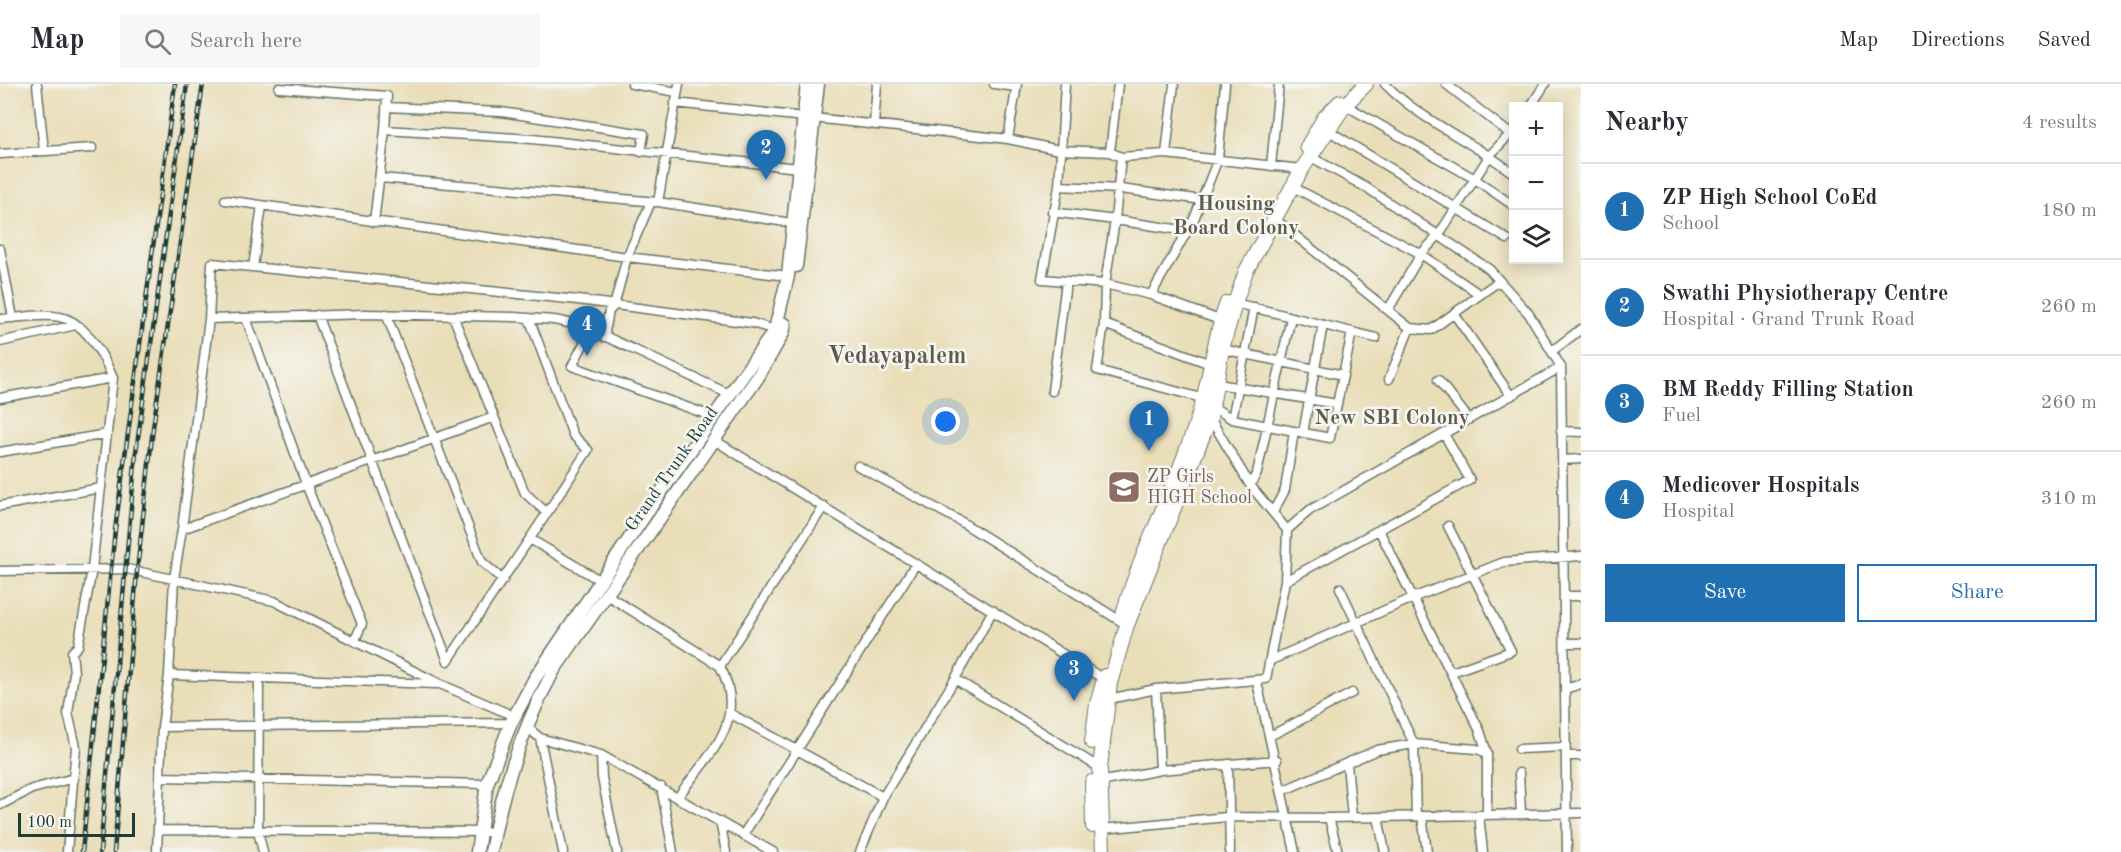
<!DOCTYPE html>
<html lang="en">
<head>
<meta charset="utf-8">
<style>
	body { margin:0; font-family:"Old Standard TT",serif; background:#f7f7f7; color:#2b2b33 }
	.controls { position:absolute; right:18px; top:18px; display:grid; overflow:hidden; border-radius:0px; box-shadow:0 3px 15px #0003 }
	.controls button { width:54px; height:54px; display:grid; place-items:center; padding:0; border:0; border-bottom:2px solid #e1e1e2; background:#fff; color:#2b2b33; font:30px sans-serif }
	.scale { position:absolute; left:18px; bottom:15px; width:117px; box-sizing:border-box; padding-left:6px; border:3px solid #1f3d34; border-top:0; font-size:16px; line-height:21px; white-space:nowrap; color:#1f3d34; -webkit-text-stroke:4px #f6f6f2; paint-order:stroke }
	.you { position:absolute; left:946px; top:338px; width:21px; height:21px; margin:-15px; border:4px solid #fff; border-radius:50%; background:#1a73e8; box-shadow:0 0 0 9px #1a73e833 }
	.badge { display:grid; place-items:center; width:39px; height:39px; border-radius:50%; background:#1f6fb2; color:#fff; font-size:20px; font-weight:700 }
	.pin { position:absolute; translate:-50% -50px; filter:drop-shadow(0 2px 3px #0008) }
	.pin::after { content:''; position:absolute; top:32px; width:21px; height:18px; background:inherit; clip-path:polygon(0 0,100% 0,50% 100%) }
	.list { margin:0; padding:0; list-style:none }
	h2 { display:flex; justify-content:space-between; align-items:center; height:78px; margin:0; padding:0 24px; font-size:26px }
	h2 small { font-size:20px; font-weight:400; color:#7c7c81 }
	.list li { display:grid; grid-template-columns:39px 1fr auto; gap:18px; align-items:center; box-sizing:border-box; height:96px; padding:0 24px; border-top:2px solid #e1e1e2 }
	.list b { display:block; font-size:22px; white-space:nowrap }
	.list p { margin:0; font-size:20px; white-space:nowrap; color:#7c7c81 }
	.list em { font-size:20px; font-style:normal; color:#7c7c81 }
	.actions { display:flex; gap:12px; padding:18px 24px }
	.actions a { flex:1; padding:14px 0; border:2px solid #1f6fb2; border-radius:0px; text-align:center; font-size:21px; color:#1f6fb2 }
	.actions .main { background:#1f6fb2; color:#fff }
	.icon { flex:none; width:33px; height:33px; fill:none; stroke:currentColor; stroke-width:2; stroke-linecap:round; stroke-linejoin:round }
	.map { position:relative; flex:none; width:1581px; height:768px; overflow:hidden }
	header { display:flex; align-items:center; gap:36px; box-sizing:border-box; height:84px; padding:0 30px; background:#fff; border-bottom:2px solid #e1e1e2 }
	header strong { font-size:28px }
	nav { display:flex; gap:33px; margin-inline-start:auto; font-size:21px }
	.search { width:420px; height:54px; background:#f7f7f7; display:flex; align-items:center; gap:15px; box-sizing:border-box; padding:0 21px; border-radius:0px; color:#7c7c81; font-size:22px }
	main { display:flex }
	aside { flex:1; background:#fff }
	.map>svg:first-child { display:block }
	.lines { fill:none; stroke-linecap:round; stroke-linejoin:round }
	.minor-casing { stroke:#667563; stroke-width:11 }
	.secondary-casing { stroke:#667563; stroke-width:15 }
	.primary-casing { stroke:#667563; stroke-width:16 }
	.minor { stroke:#fff; stroke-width:8 }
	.secondary { stroke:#fff; stroke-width:12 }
	.primary { stroke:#fff; stroke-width:14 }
	.rail-casing { stroke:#1f3d34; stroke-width:4.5 }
	.rail { stroke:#f6f6f2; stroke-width:2; stroke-dasharray:7; stroke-linecap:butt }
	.labels { text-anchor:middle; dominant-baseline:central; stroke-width:5; stroke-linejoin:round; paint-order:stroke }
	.street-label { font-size:18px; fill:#1f3d34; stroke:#f6f6f2 }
	.education-label { font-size:18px; fill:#785e54; stroke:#f6f6f2; text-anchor:start }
	.quarter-label { font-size:21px; font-weight:bold; fill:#5d5c4a; stroke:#f6f6f2 }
	.district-label { font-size:24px; font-weight:bold; fill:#5d5c4a; stroke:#f6f6f2 }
</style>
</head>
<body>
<header>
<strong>Map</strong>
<div class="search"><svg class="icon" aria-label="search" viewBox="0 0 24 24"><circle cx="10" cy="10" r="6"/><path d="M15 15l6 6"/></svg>Search here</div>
<nav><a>Map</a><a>Directions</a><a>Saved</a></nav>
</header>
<main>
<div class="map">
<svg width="1581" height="768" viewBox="0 0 1581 768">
	<rect width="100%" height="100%" fill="#f6f6f2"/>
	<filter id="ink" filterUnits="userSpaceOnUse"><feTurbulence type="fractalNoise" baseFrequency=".0167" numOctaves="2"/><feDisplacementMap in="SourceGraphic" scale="12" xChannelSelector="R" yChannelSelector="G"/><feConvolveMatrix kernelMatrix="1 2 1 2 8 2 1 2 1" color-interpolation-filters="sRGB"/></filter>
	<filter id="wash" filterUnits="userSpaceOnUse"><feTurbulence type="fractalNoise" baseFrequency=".008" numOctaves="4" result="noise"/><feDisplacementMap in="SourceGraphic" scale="24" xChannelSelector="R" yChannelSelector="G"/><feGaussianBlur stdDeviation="1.35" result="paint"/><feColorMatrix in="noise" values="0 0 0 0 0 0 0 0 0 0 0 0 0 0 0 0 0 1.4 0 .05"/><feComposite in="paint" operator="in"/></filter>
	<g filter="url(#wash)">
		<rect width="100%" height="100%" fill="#eadeb9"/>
	</g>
	<g filter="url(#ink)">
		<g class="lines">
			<g class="minor-casing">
				<path id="minor" d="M 37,0 L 44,67
					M 632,0 L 677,8
					M 994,0 L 1016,3
					M 1065,0 L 1059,102 L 1042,195 L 1105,200 L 1151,211 L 1225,238
					M 1385,0 C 1422,38 1473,57 1514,90
					M 1446,0 L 1513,52
					M 279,4 L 387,12 L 385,46
					M 675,19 L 1008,55 L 1059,66 L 1110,68 L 1121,73 L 1166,70 L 1302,85
					M 1345,21 L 1475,95 L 1514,122
					M 1531,22 L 1545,0
					M 386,23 L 501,28 L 644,50 L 641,68
					M 874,41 L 877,0
					M 1329,47 L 1507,155
					M 1008,55 L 1017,0
					M 1110,68 L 1118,0
					M 0,70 L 92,64
					M 1166,70 L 1174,0
					M 1121,73 L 1115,136 L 1188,147
					M 1311,73 L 1367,104 L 1489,185 L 1529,230 L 1561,283 L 1567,768
					M 1271,82 L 1279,0
					M 380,94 L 658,118 L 798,140
					M 1059,102 L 1120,105 L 1203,116
					M 1293,103 L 1421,170 L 1479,210
					M 225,116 L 627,173 L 788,192
					M 658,118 L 679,0
					M 1052,128 L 1115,136 L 1105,200 L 1104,240 L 1213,281
					M 1276,136 L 1410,244 L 1431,246 L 1499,197
					M 374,138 L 385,46 L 532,55 L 798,84
					M 0,165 L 13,234
					M 253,183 L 262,122
					M 1151,211 L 1194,135 L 1218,75 L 1225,0
					M 1235,219 L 1376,254
					M 1388,226 L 1421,170 L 1438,152 L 1490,71 L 1514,46
					M 386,230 L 482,478 L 503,496
					M 317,231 L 448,577 L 547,429
					M 1455,231 L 1511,312
					M 453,232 L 525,409 L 547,429 L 588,366 L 573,351 L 529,234
					M 246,234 L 306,400 L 362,540 L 355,556
					M 0,235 C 19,234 42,229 60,233 C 86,238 104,273 113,294 L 92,485 L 78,562 L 72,568 L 74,589 L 68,629 L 76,663 L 67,768
					M 209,235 L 366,230 L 514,233 L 554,236 L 583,242 L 731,311
					M 1104,240 L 1097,286 L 1205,315
					M 591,246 L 572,282 L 714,333
					M 604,253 L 609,227 L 614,222 L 627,173 L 651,118
					M 0,258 L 76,241
					M 1222,265 L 1343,291
					M 1552,267 L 1581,245
					M 1389,295 L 1410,244
					M 1438,296 L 1469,335
					M 1218,300 L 1337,320
					M 1052,307 L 1066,198
					M 0,314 L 113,294
					M 1213,323 L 1232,335 L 1330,354 L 1352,248
					M 494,333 L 182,445 L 209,235 L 212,179 L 578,216 L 752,239 L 775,246
					M 1210,334 L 1250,401 L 1257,389 L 1291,233
					M 1232,335 L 1254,223
					M 1561,347 L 1581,348
					M 1303,349 L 1323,241
					M 714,356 L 1107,597
					M 0,368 L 107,350
					M 1562,376 L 1581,375
					M 858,382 L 960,437 L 1127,541
					M 0,422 L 101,404
					M 1273,428 L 1285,406 L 1294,347
					M 1448,442 L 1511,567 L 1452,588
					M 182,445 L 174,495 L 169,591 L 437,600
					M 1287,446 L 1310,426 L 1561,283
					M 1379,446 L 1480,647 L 1487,669 L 1487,731
					M 530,455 L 601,497
					M 0,487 L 127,485 L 274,517 L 440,600 L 514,632
					M 1285,497 L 1470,396 L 1444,350
					M 1340,504 L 1414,660 L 1416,732
					M 607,511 L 720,582 C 749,638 709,669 678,713
					M 1564,512 L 1581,512
					M 1565,559 L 1581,559
					M 1269,577 L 1415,513 L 1504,478 L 1581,472
					M 720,582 L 824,422
					M 259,594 L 258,747 L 263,768
					M 955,595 L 993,526
					M 1257,598 L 1295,768
					M 1156,605 L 1160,686
					M 1565,605 L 1581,600
					M 1109,615 L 1156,605 L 1266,595 L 1285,497 L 1287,446 L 1250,401
					M 731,630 L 883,713 L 955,595 L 1100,684
					M 162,643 L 511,639
					M 527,643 L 540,654 L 601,671 L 773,768
					M 1270,652 L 1352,609
					M 540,654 L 563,768
					M 1519,665 L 1565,663
					M 601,671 L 602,694 L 617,768
					M 1566,672 L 1581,672
					M 1228,680 L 1230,768
					M 1347,680 L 1352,733
					M 1519,689 L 1521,730
					M 160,693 L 487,700
					M 1100,698 L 1160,686 L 1277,676
					M 661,703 L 673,768
					M 1282,707 L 1377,666 L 1414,660 L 1477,665 L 1487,669
					M 0,721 L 32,705 L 74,694
					M 1479,731 L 1483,768
					M 1422,732 L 1427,768
					M 1378,733 L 1385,768
					M 1329,734 L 1338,768
					M 720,737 L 726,768
					M 1102,745 L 1227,733 L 1329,734 L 1581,729
					M 158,746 L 494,748
					M 743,751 L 915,481
					M 157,768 L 162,643 L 169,591
					M 860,768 L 883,713"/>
			</g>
			<g class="secondary-casing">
				<path id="secondary" d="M 796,182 L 818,0
					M 477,768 L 487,700 L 511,639 L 535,594 L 652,421 L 775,246 L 788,192 L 807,0
					M 491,768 C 502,704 523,643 554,586 L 758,293 L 783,249 L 785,240"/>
			</g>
			<g class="primary-casing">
				<path id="primary" d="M 1307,63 L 1324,34 L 1340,18
					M 1123,530 C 1143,461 1179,398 1199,330 C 1211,293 1213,255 1227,219
					M 1092,658 L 1097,620 L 1105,592
					M 1092,698 L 1093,742
					M 1103,768 L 1100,684 L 1110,599 L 1127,541 L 1210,334 L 1222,265 L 1235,219 L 1246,187 L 1302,85 L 1345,21 L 1366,0"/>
			</g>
			<use href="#minor" class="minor"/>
			<use href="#secondary" class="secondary"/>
			<use href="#primary" class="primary"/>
			<g class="rail-casing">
				<path id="rail" d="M 82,768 L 115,446 L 175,0
					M 100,768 L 136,368 L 187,0
					M 114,768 L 137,487 L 153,344 L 203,0"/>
			</g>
			<use href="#rail" class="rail"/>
		</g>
	</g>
	<defs>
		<g id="school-square" transform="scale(1.725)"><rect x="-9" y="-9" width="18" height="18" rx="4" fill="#8d6e63" stroke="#f6f6f2"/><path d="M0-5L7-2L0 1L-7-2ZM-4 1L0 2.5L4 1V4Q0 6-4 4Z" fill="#fff"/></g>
	</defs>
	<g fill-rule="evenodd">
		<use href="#school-square" x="1124" y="403"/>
	</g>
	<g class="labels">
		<g class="street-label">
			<text transform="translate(672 385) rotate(-55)">Grand Trunk Road</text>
		</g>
		<g class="education-label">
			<text x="1147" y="393">ZP Girls<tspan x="1147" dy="21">HIGH School</tspan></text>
		</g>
		<g class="quarter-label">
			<text x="1236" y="120">Housing<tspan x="1236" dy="24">Board Colony</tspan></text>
			<text x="1392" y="334">New SBI Colony</text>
		</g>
		<g class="district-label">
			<text x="897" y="273">Vedayapalem</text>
		</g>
	</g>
</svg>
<div class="controls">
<button>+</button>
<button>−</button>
<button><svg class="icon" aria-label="layers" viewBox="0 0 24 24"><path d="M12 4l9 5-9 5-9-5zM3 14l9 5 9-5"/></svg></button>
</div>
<div class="scale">100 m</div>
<div class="you"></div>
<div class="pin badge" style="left:1149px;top:367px">1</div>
<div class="pin badge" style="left:766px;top:96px">2</div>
<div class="pin badge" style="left:1074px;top:617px">3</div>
<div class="pin badge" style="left:587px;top:272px">4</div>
</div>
<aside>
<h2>Nearby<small>4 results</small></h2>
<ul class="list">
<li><span class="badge">1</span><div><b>ZP High School CoEd</b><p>School</p></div><em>180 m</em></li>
<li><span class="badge">2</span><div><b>Swathi Physiotherapy Centre</b><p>Hospital · Grand Trunk Road</p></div><em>260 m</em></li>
<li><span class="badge">3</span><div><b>BM Reddy Filling Station</b><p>Fuel</p></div><em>260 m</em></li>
<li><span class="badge">4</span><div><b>Medicover Hospitals</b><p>Hospital</p></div><em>310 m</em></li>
</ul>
<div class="actions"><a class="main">Save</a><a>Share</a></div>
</aside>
</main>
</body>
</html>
